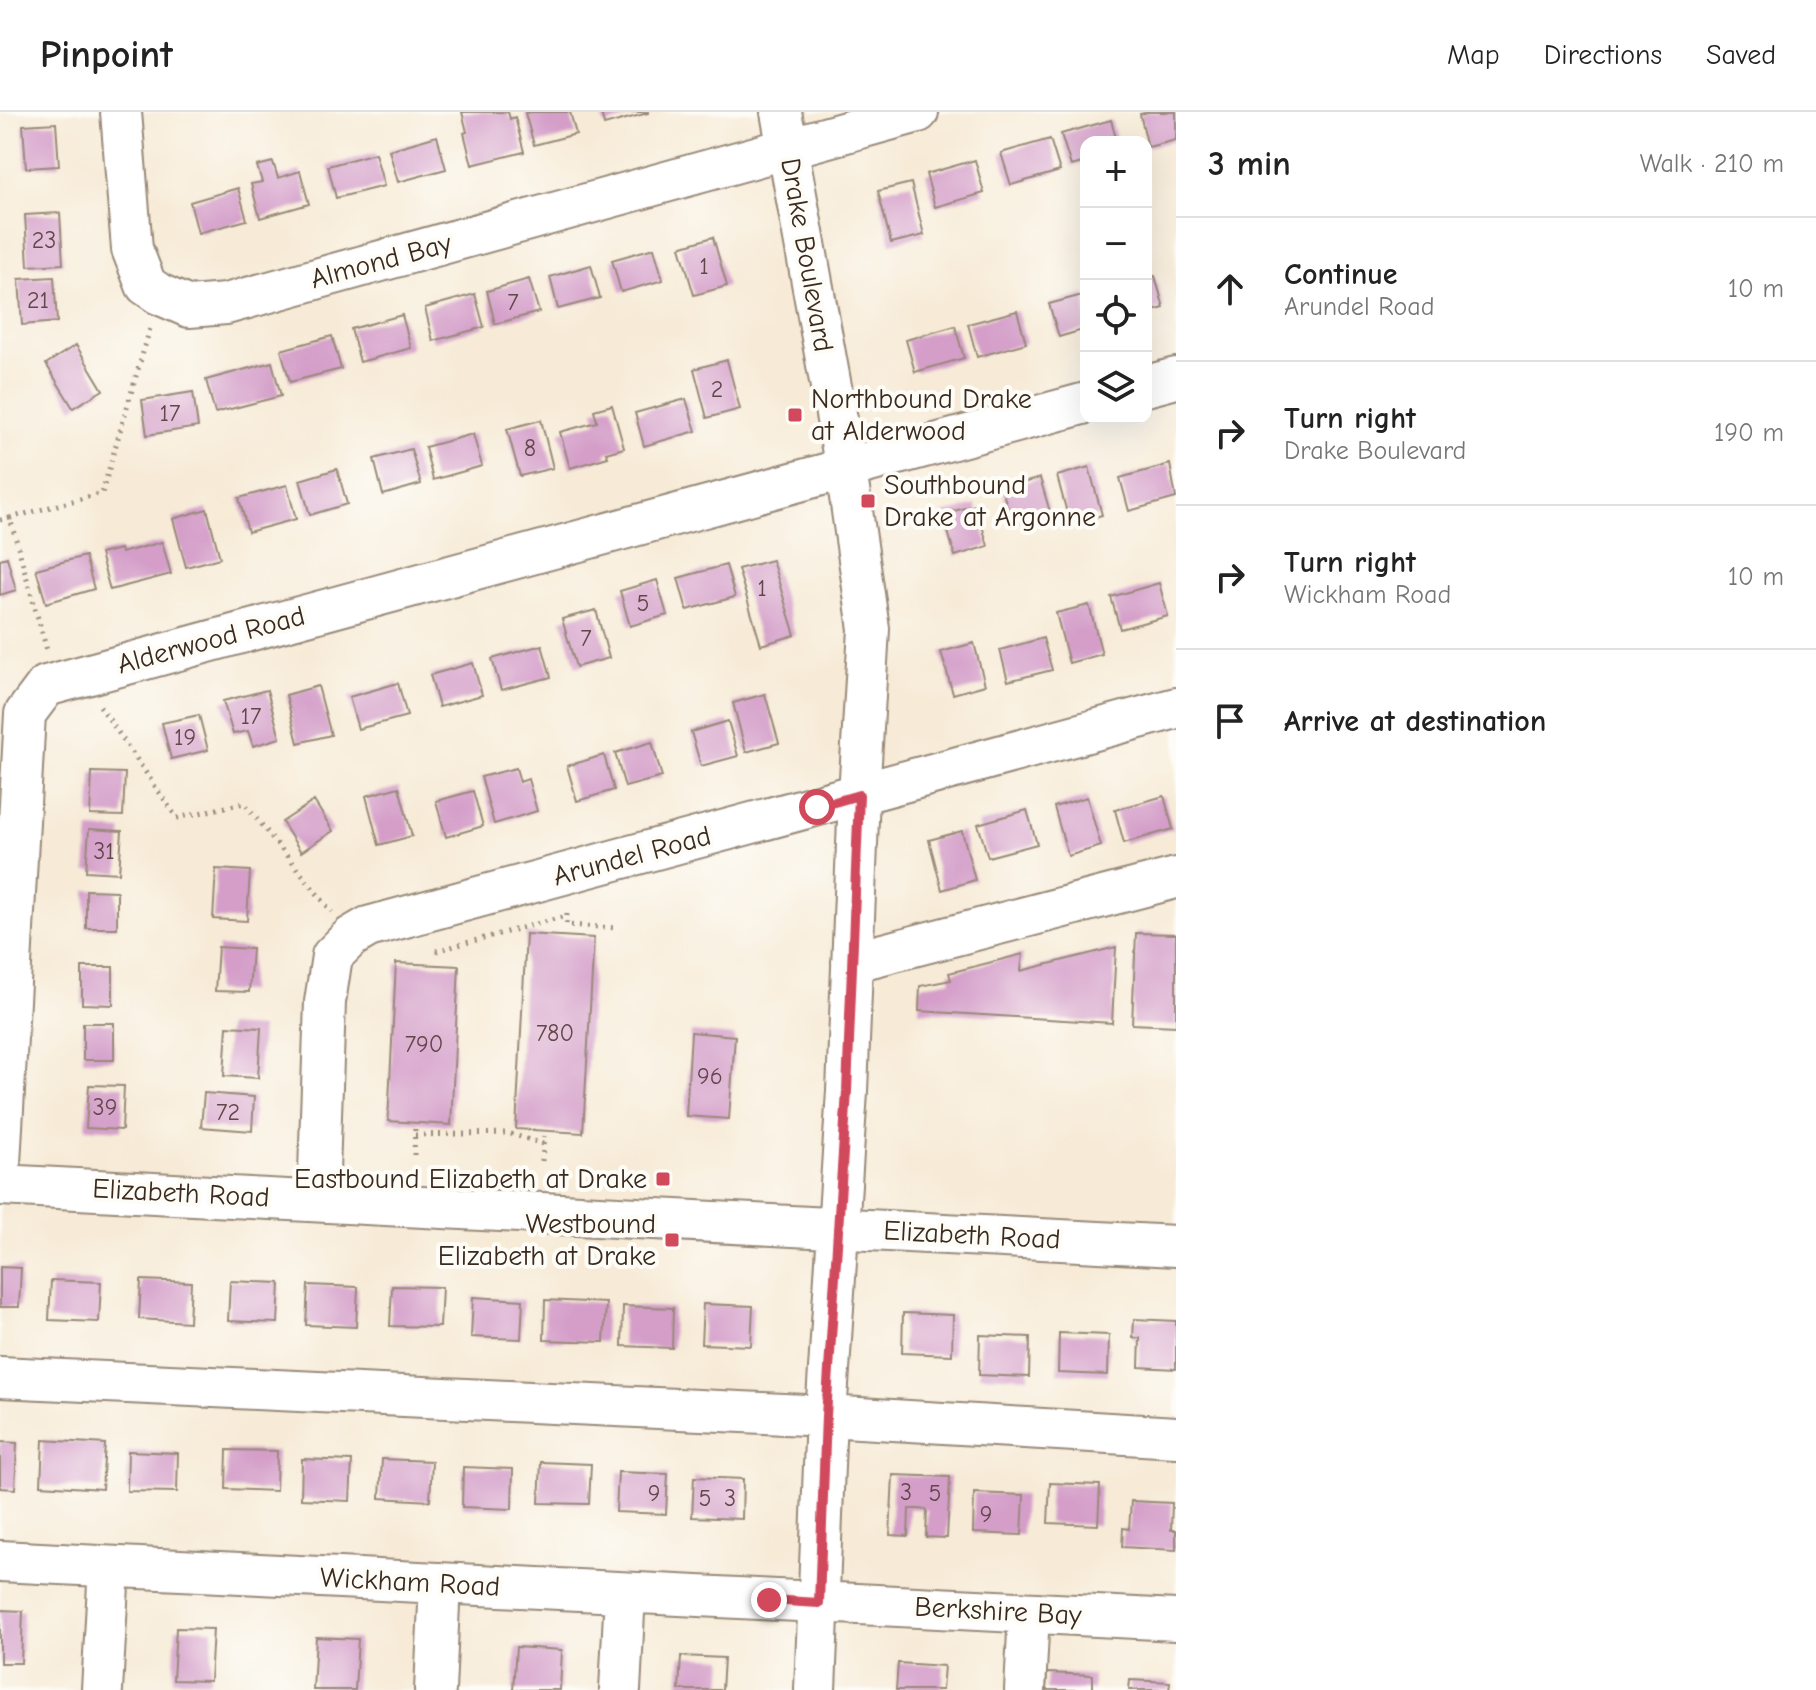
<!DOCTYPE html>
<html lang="en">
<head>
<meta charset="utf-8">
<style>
	body { margin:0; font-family:"Comic Neue",sans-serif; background:#f6f6f6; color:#222 }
	.controls { position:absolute; right:24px; top:24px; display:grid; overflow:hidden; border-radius:16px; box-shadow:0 8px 32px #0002 }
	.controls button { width:72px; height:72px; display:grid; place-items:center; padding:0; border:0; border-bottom:2px solid #e0e0e0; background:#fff; color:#222; font:40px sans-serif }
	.stop { position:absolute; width:24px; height:24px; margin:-18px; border:6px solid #d1495b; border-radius:50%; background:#fff }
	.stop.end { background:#d1495b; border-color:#fff; box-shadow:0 2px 8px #0008 }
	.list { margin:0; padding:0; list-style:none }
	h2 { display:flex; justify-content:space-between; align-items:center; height:104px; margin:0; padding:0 32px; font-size:34px }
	h2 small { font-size:26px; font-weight:400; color:#767676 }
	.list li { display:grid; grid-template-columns:52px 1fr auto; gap:24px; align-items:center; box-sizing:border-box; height:144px; padding:0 32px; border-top:2px solid #e0e0e0 }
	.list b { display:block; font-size:30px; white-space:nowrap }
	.list p { margin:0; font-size:26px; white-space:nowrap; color:#767676 }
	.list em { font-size:26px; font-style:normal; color:#767676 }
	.icon { flex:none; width:44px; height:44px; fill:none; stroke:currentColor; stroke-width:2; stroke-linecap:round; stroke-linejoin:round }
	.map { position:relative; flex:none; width:1176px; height:1578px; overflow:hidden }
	header { display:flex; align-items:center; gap:48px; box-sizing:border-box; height:112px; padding:0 40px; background:#fff; border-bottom:2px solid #e0e0e0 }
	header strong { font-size:38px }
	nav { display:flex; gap:44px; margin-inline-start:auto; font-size:28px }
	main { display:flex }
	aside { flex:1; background:#fff }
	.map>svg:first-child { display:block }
	.building { fill:#d49ec9 }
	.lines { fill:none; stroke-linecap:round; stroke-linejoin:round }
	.minor-casing { stroke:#998a7a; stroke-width:44 }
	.path { stroke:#998a7a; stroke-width:5; stroke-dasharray:2 6; stroke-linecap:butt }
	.minor { stroke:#fff; stroke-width:40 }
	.route { stroke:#d1495b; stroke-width:10 }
	.poi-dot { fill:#d1495b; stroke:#fdfcf7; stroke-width:3 }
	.labels { text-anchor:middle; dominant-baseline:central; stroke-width:8; stroke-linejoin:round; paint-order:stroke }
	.number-label { font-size:24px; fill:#614749 }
	.street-label { font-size:28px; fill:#3b2a1e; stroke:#fdfcf7 }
	.poi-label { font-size:28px; fill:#3b2a1e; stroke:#fdfcf7; text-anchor:start }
</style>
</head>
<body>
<header>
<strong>Pinpoint</strong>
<nav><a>Map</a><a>Directions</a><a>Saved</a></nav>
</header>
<main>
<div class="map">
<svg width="1176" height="1578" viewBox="0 0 1176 1578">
	<rect width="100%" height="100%" fill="#fdfcf7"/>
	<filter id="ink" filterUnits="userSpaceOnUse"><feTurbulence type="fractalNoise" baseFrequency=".0125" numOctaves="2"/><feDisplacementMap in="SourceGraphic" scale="16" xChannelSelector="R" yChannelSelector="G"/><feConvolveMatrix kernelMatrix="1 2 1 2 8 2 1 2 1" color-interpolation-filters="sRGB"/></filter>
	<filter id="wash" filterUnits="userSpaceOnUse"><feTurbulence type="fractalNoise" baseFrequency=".006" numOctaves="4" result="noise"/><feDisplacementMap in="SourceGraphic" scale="32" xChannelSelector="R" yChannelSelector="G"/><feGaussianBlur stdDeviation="1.8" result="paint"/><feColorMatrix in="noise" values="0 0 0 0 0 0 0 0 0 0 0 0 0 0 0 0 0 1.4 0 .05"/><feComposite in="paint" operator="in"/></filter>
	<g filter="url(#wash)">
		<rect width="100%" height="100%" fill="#f7ebd7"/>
		<g id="blocks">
			<path class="building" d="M 462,0 L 508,0 L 510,7 L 515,5 L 524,40 L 472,53 L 464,21 L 467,20 Z
				M 530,0 L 570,0 L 576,22 L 534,33 L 525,1 Z
				M 601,0 L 648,0 L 648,1 L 604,13 Z
				M 1149,0 L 1176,0 L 1176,28 L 1148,35 L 1140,2 Z
				M 1111,8 L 1117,30 L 1086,30 L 1086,50 L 1071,54 L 1061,22 Z
				M 56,11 L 59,54 L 26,56 L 23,13 Z
				M 437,24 L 446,57 L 398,70 L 389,38 Z
				M 1050,27 L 1060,59 L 1011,73 L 1001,41 Z
				M 375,41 L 384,74 L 336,86 L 328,54 Z
				M 975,48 L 984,81 L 935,95 L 926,62 Z
				M 273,50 L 278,66 L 300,59 L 309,92 L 260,106 L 251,72 L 262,70 L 257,54 Z
				M 911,71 L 924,123 L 891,131 L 878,79 Z
				M 238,76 L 247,108 L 198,121 L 190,90 Z
				M 60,101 L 63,152 L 28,154 L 25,103 Z
				M 713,125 L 727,174 L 694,183 L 680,135 Z
				M 654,136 L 663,168 L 621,180 L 612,148 Z
				M 591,153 L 600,186 L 558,197 L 550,165 Z
				M 1155,164 L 1164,196 L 1146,201 L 1146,166 Z
				M 54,165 L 57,210 L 22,213 L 19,167 Z
				M 529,167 L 539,200 L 495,212 L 487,179 Z
				M 475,182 L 484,215 L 433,229 L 425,196 Z
				M 1086,182 L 1086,217 L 1059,225 L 1049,192 Z
				M 1017,199 L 1026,231 L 977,245 L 968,212 Z
				M 402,203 L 411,236 L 360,250 L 351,217 Z
				M 955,214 L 964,246 L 915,260 L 906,228 Z
				M 332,224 L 341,257 L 290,270 L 281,238 Z
				M 76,233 L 103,278 L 73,296 L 46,252 Z
				M 727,248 L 740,297 L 707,306 L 694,257 Z
				M 272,250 L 281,284 L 215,301 L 206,268 Z
				M 193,280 L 198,315 L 147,323 L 142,288 Z
				M 686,287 L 696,319 L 644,334 L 635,301 Z
				M 612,293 L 624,336 L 606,341 L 608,345 L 570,356 L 560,320 L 597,310 L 594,298 Z
				M 541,308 L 553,356 L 520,364 L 507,317 Z
				M 473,322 L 482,354 L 433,368 L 425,335 Z
				M 411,337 L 421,372 L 383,383 L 374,347 Z
				M 1170,352 L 1176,386 L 1129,399 L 1120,366 Z
				M 1089,355 L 1102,403 L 1070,412 L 1057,364 Z
				M 337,357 L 347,392 L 310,403 L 300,368 Z
				M 1040,366 L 1050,400 L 1012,411 L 1002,377 Z
				M 287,373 L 296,407 L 248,420 L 239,386 Z
				M 976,393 L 988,434 L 955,444 L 943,402 Z
				M 207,397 L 220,446 L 186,455 L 173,407 Z
				M 162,430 L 171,462 L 110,478 L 100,442 L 120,437 L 121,441 Z
				M 85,444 L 94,477 L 46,491 L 36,457 Z
				M 7,445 L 16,478 L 0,483 L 0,447 Z
				M 772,448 L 795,523 L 761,533 L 738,457 Z
				M 726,453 L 735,485 L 687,498 L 678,466 Z
				M 657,468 L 667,503 L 630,514 L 620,479 Z
				M 1159,471 L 1168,504 L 1120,517 L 1111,485 Z
				M 1089,493 L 1102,542 L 1069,551 L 1056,501 Z
				M 596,498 L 609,546 L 576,555 L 562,507 Z
				M 1043,526 L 1052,558 L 1008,569 L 1000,538 Z
				M 974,531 L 985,573 L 953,582 L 941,540 Z
				M 542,533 L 551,565 L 501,578 L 492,547 Z
				M 473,551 L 482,583 L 439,595 L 430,563 Z
				M 398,571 L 407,604 L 358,617 L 349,585 Z
				M 318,574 L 331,623 L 298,631 L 286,583 Z
				M 267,578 L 280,626 L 253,634 L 248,619 L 233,622 L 223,589 Z
				M 765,582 L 779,631 L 746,640 L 733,591 Z
				M 199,603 L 208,638 L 171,647 L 162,611 Z
				M 728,609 L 738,644 L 701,654 L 691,620 Z
				M 652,630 L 662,665 L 625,675 L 615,641 Z
				M 604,643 L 614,678 L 577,689 L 567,654 Z
				M 516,656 L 520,670 L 528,667 L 537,699 L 494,712 L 481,665 Z
				M 92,660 L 125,661 L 123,704 L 90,703 Z
				M 399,675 L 412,724 L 379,733 L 366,684 Z
				M 473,679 L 483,714 L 446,725 L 436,689 Z
				M 1164,684 L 1173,717 L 1124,731 L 1115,698 Z
				M 1087,685 L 1101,734 L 1068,744 L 1054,695 Z
				M 314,689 L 333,719 L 301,740 L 282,710 Z
				M 1027,698 L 1037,732 L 988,745 L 978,712 Z
				M 89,717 L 122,719 L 119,761 L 86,759 Z
				M 962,719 L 975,768 L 942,778 L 929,728 Z
				M 216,757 L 250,759 L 247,809 L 213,807 Z
				M 86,778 L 117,779 L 117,816 L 86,816 Z
				M 1136,821 L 1176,822 L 1176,914 L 1132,912 Z
				M 526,822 L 594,826 L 583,1021 L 516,1017 Z
				M 218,835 L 252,837 L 249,880 L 215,879 Z
				M 1116,835 L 1112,911 L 919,899 L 920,874 L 951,868 L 949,861 L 1023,842 L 1021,859 Z
				M 396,851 L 459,854 L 451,1013 L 388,1009 Z
				M 82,855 L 113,855 L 113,893 L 82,892 Z
				M 83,911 L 114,911 L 114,948 L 83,948 Z
				M 227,914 L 261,916 L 258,966 L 224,964 Z
				M 691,920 L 735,924 L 729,1007 L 686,1004 Z
				M 89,973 L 124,974 L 122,1018 L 86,1016 Z
				M 204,981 L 254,985 L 252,1019 L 201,1015 Z
				M 0,1155 L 21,1156 L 19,1195 L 0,1195 Z
				M 51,1168 L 101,1170 L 99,1210 L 49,1208 Z
				M 141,1168 L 191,1170 L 189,1210 L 139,1207 Z
				M 230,1169 L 280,1171 L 278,1211 L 228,1209 Z
				M 308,1173 L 358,1175 L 356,1215 L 306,1213 Z
				M 392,1174 L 442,1175 L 440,1215 L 390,1214 Z
				M 473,1185 L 523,1188 L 521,1227 L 471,1225 Z
				M 545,1188 L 606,1191 L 604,1230 L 544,1228 Z
				M 703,1192 L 753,1194 L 751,1234 L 701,1232 Z
				M 623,1194 L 673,1196 L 672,1236 L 622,1234 Z
				M 903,1201 L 953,1203 L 952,1243 L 902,1241 Z
				M 1134,1207 L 1176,1209 L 1176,1257 L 1139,1255 L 1140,1226 L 1133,1226 Z
				M 1059,1221 L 1109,1223 L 1108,1263 L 1058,1261 Z
				M 980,1223 L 1030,1225 L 1029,1265 L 979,1263 Z
				M 43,1328 L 105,1332 L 102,1377 L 41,1373 Z
				M 0,1330 L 17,1331 L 15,1377 L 0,1376 Z
				M 227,1338 L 277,1339 L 276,1379 L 226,1377 Z
				M 128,1339 L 178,1341 L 177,1380 L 127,1379 Z
				M 302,1347 L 352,1349 L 350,1389 L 301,1387 Z
				M 382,1347 L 432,1349 L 430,1389 L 380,1386 Z
				M 541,1350 L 591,1352 L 589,1392 L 539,1391 Z
				M 463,1355 L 513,1357 L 512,1397 L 462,1395 Z
				M 618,1360 L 668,1362 L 666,1402 L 616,1400 Z
				M 893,1363 L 950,1365 L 947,1426 L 926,1425 L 927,1398 L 919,1397 L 909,1397 L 908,1424 L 890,1423 Z
				M 694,1365 L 743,1367 L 742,1407 L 692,1405 Z
				M 1050,1371 L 1100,1373 L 1098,1413 L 1048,1411 Z
				M 974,1381 L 1024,1383 L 1022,1423 L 973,1421 Z
				M 1131,1389 L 1172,1391 L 1171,1418 L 1176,1418 L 1176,1438 L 1122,1435 L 1123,1416 L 1129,1417 Z
				M 0,1498 L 23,1499 L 21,1551 L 0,1551 Z
				M 176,1516 L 213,1517 L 210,1569 L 173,1568 Z
				M 316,1525 L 358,1527 L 355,1578 L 313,1578 Z
				M 516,1535 L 562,1538 L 560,1578 L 513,1578 Z
				M 681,1544 L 724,1546 L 722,1578 L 679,1578 Z
				M 898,1551 L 944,1554 L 942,1578 L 896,1578 Z
				M 1047,1561 L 1093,1563 L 1093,1578 L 1046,1578 Z
				M 1130,1568 L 1170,1570 L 1169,1578 L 1129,1578 Z"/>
		</g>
	</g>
	<g filter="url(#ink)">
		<use href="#blocks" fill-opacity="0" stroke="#998a7a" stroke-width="2"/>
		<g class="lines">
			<g class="minor-casing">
				<path id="minor" d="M 121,0 L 132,137 L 146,173 L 159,182 L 189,195 L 226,192 L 918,0
					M 781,0 L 846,357 L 869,517 L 859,683 L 847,979 L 826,1304 L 815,1578
					M 1146,274 L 1176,266
					M 852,850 L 1176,766
					M 0,1051 L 25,602 L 46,574 L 1086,291
					M 0,1073 L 1176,1134
					M 318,1088 L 325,890 L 332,844 L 351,825 L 368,815 L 1176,596
					M 0,1265 L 826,1304 L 1176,1325
					M 0,1449 L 1176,1508
					M 102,1578 L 109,1455
					M 435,1578 L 440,1471
					M 620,1578 L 625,1481
					M 1025,1578 L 1029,1501"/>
			</g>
			<path class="path" d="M 10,406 L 102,381 L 151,213
				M 0,408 L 10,406 L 48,542
				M 100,594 L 177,706 L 244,691 L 332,800
				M 567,802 L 566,813 L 618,816
				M 436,839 L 566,804
				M 415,1023 L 508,1021 L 543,1032
				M 414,1043 L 415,1016
				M 542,1049 L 544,1024"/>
			<use href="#minor" class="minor"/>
		</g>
	</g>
	<g class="lines" filter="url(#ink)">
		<path class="route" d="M 769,1488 L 819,1491 L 826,1304 L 847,979 L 859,683 L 817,695"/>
	</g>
	<g class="poi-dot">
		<rect x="787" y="295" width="16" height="16" rx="4"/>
		<rect x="860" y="381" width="16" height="16" rx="4"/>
		<rect x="655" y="1059" width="16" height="16" rx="4"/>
		<rect x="664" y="1120" width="16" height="16" rx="4"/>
	</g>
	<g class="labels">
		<g class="number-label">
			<text x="44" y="128">23</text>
			<text x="704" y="154">1</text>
			<text x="38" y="188">21</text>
			<text x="513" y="190">7</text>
			<text x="717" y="277">2</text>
			<text x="170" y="301">17</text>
			<text x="530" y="336">8</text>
			<text x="762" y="476">1</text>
			<text x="643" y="491">5</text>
			<text x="586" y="526">7</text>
			<text x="251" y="604">17</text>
			<text x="185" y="625">19</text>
			<text x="104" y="739">31</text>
			<text x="555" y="921">780</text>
			<text x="424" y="932">790</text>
			<text x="710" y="964">96</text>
			<text x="105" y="995">39</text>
			<text x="228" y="1000">72</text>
			<text x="906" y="1380">3</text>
			<text x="654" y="1381">9</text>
			<text x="935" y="1381">5</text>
			<text x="705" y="1386">5</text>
			<text x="730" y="1386">3</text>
			<text x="986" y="1402">9</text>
		</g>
		<g class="street-label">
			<text transform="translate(807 143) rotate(80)">Drake Boulevard</text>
			<text transform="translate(381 149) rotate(-15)">Almond Bay</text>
			<text transform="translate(211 528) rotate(-15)">Alderwood Road</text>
			<text transform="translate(632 744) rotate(-15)">Arundel Road</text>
			<text transform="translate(181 1081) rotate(3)">Elizabeth Road</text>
			<text transform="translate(972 1123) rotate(3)">Elizabeth Road</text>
			<text transform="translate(410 1470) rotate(3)">Wickham Road</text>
			<text transform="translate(998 1499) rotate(3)">Berkshire Bay</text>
		</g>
		<g class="poi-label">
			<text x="811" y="287">Northbound Drake<tspan x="811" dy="32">at Alderwood</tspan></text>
			<text x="884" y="373">Southbound<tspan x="884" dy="32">Drake at Argonne</tspan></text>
			<text x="647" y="1067" text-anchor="end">Eastbound Elizabeth at Drake</text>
			<text x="656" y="1112" text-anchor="end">Westbound<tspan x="656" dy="32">Elizabeth at Drake</tspan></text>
		</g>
	</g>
</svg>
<div class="controls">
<button>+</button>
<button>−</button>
<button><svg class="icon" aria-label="locate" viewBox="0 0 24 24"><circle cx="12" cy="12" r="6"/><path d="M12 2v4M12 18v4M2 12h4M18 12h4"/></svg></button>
<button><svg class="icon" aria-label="layers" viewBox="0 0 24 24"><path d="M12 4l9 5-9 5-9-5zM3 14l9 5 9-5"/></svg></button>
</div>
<div class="stop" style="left:817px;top:695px"></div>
<div class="stop end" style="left:769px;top:1488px"></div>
</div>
<aside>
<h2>3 min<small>Walk · 210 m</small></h2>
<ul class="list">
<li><svg class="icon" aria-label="ahead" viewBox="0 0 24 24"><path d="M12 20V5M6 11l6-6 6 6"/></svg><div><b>Continue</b><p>Arundel Road</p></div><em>10 m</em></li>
<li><svg class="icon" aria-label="right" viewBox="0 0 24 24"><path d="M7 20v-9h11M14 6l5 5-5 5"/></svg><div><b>Turn right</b><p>Drake Boulevard</p></div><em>190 m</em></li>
<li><svg class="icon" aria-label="right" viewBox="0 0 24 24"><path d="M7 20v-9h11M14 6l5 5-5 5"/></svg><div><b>Turn right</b><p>Wickham Road</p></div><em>10 m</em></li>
<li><svg class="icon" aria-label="arrive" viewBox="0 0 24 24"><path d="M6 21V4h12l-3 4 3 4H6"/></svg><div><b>Arrive at destination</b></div></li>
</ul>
</aside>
</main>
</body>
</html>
